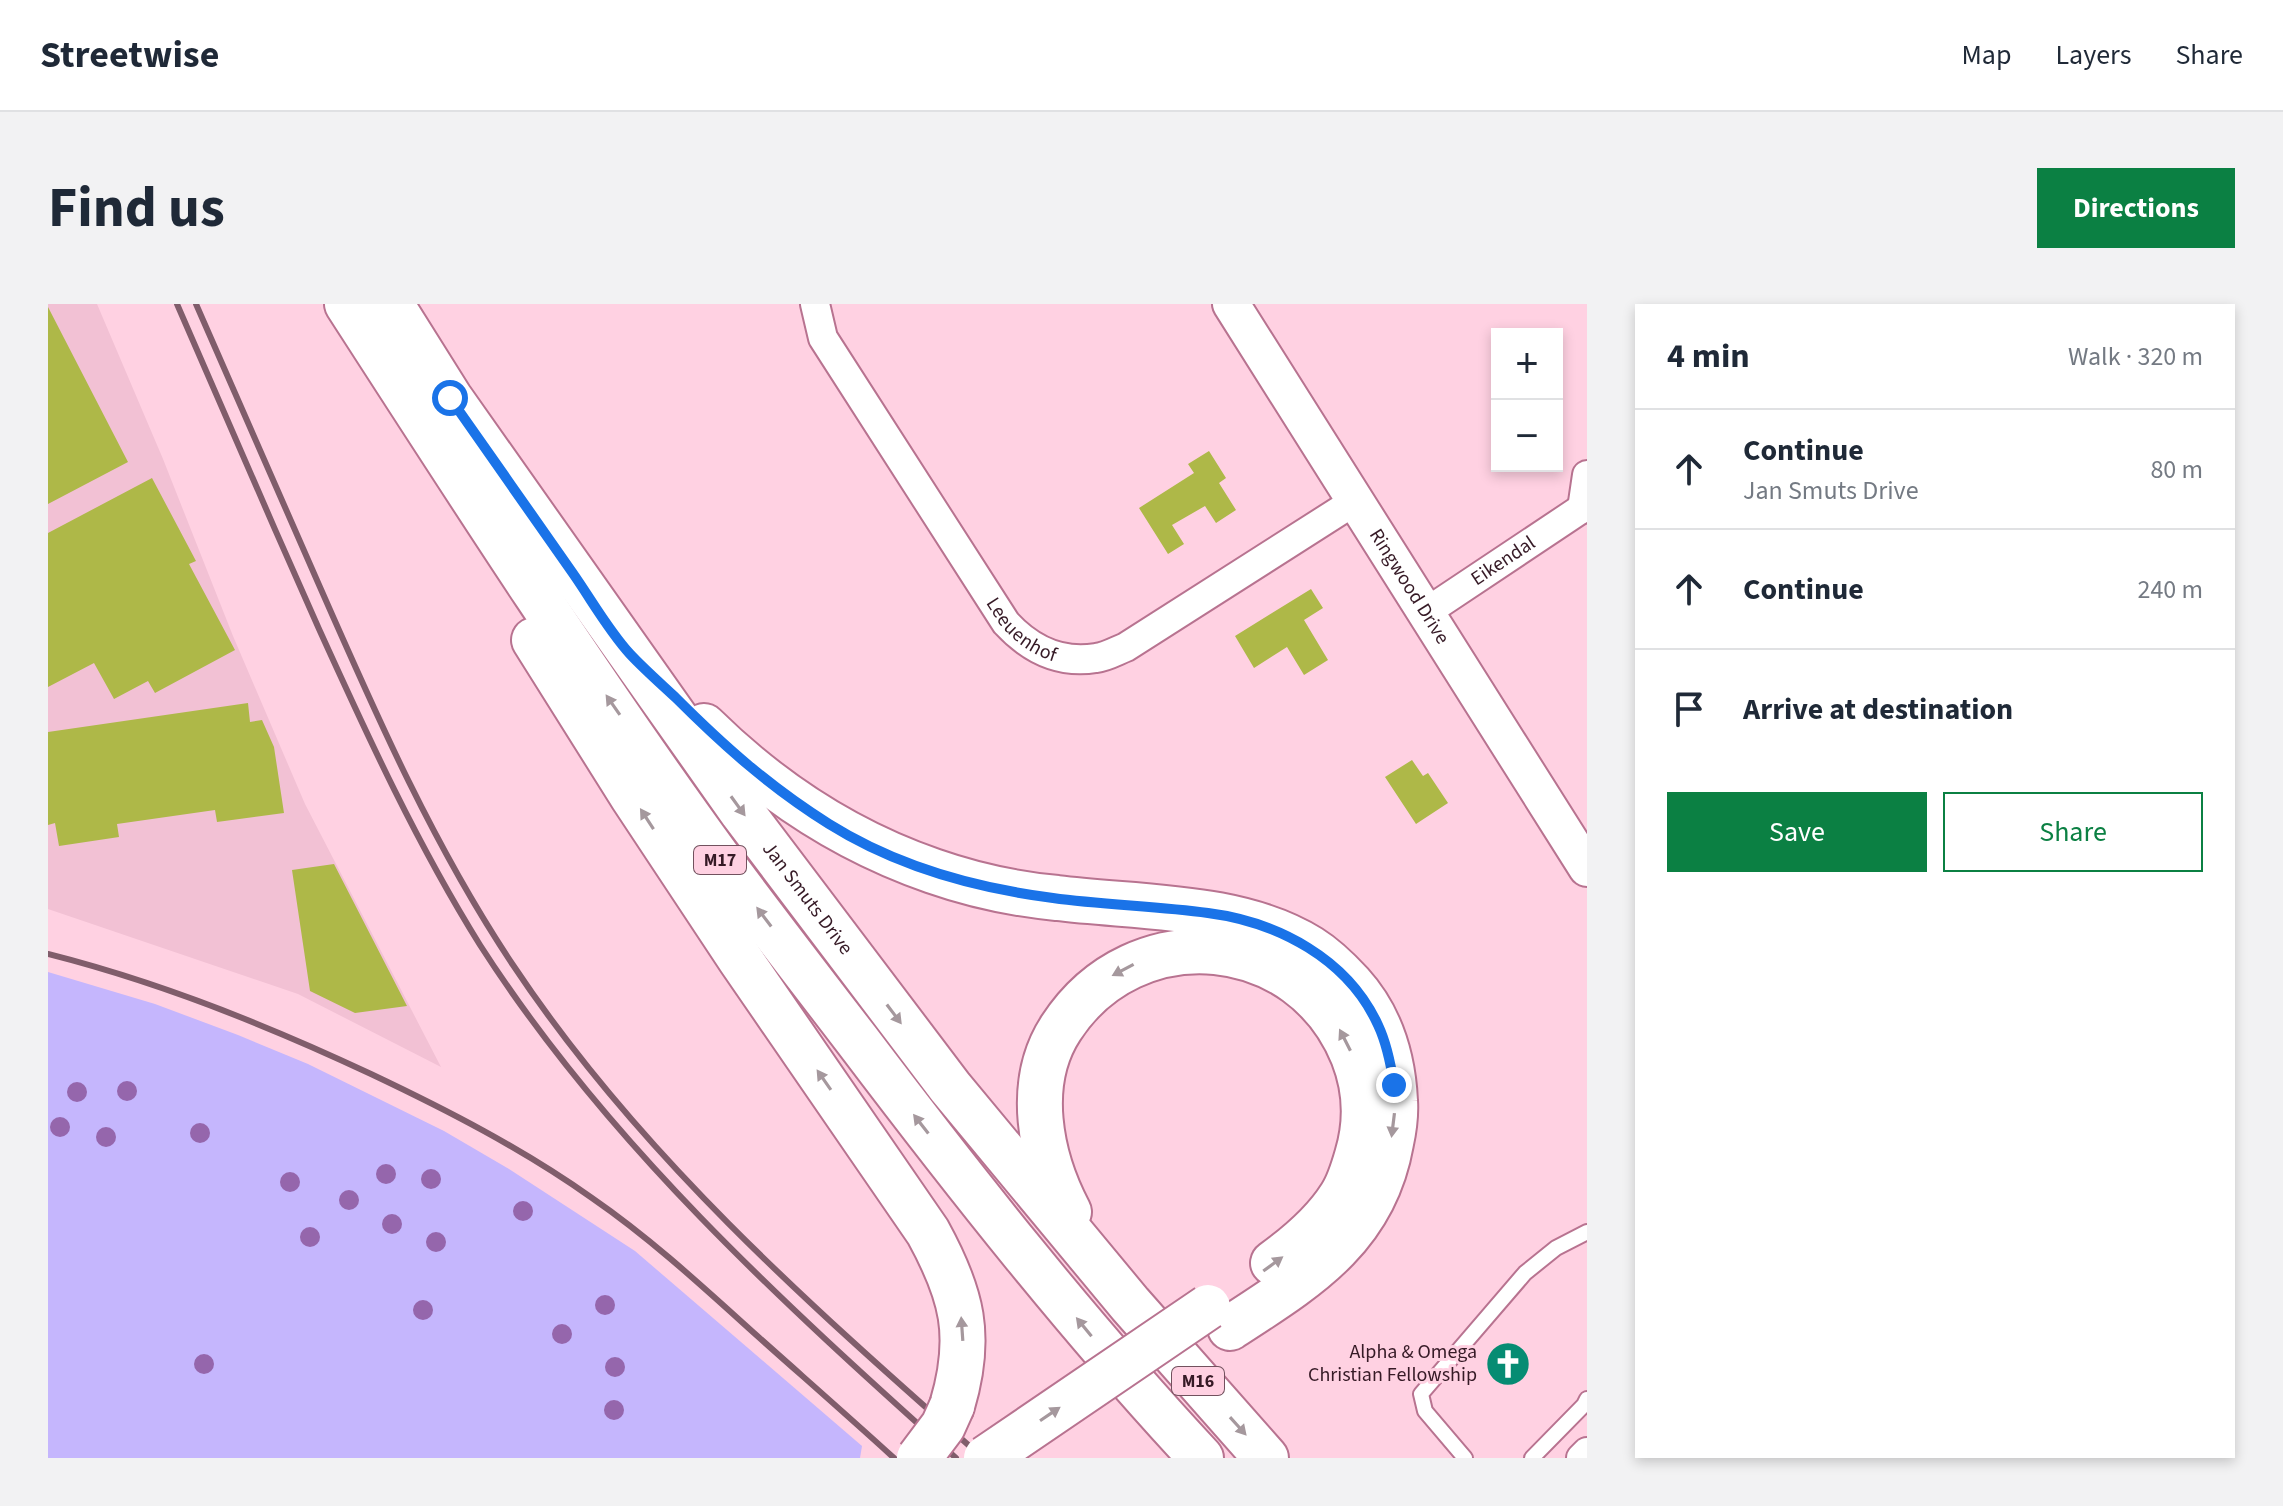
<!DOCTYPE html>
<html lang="en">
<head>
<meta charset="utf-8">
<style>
	body { margin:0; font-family:"Source Sans 3",sans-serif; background:#f2f2f3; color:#1f2937 }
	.controls { position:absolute; right:24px; top:24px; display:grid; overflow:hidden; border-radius:0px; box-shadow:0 4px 12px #0003 }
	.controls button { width:72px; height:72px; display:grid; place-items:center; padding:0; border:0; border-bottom:2px solid #e0e1e3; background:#fff; color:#1f2937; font:40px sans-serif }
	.stop { position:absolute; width:24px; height:24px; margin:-18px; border:6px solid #1a73e8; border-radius:50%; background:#fff }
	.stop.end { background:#1a73e8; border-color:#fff; box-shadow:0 2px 8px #0008 }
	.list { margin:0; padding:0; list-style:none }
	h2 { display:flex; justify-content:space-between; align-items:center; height:104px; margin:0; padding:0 32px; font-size:34px }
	h2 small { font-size:26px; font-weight:400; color:#747a83 }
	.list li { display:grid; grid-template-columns:52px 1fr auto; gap:24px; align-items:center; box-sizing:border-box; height:120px; padding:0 32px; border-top:2px solid #e0e1e3 }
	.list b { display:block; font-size:30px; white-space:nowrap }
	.list p { margin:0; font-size:26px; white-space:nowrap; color:#747a83 }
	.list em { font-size:26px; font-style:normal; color:#747a83 }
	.actions { display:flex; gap:16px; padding:24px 32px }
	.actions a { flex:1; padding:18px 0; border:2px solid #0b8043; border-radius:0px; text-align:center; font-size:28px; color:#0b8043 }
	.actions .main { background:#0b8043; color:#fff }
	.icon { flex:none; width:44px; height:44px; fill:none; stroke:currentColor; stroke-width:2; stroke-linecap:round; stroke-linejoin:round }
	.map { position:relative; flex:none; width:1539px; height:1154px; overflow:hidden; border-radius:0px }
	header { display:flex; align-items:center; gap:48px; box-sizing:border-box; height:112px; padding:0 40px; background:#fff; border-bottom:2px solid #e0e1e3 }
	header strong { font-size:38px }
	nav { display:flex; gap:44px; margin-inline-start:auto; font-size:28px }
	.intro { display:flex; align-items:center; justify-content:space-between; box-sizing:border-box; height:192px; padding:0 48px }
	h1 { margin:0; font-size:56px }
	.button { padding:20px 36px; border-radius:0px; background:#0b8043; color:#fff; font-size:28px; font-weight:700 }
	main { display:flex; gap:48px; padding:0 48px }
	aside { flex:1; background:#fff; border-radius:0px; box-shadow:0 4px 12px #0003 }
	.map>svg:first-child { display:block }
	.built { fill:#f2c1d4 }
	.green { fill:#c5b6fd }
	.building { fill:#aeb848 }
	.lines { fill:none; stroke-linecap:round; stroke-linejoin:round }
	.service-casing { stroke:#b87390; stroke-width:18 }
	.minor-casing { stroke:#b87390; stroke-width:32 }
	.tertiary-casing { stroke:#b87390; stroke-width:40 }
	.primary-casing { stroke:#b87390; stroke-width:48 }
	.service { stroke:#fff; stroke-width:14 }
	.minor { stroke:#fff; stroke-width:28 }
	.tertiary { stroke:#fff; stroke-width:36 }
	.primary { stroke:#fff; stroke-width:44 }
	.rail { stroke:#805d6b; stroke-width:6 }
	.primary-bridge-casing { stroke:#b87390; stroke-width:48; stroke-linecap:butt }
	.primary-bridge { stroke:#fff; stroke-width:44 }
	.tree { fill:#9566ac }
	.oneway { fill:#a5989d }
	.route { stroke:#1a73e8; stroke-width:10 }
	.labels { text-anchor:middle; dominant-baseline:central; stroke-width:6; stroke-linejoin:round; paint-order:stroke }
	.shield { fill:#ffd1e2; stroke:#72515e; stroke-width:2 }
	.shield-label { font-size:18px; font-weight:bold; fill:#361a26 }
	.street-label { font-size:20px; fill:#361a26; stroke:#ffd1e2 }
	.poi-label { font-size:20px; fill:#361a26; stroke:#ffd1e2; text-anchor:end }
</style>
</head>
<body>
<header>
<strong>Streetwise</strong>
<nav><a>Map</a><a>Layers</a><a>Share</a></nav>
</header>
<div class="intro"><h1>Find us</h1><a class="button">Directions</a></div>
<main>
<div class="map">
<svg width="1539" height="1154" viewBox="0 0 1539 1154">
	<rect width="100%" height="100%" fill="#ffd1e2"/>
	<path class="built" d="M 0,0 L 49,0 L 115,155 L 185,332 L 257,500 L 393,763 L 250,690 L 0,605 Z"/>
	<path class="green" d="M 0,668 L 107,700 L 190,731 L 260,760 L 396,827 L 461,865 L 587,947 L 814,1142 L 812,1154 L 0,1154 Z"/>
	<path class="building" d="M 0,3 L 80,158 L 0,200 Z
		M 1161,147 L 1178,174 L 1171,179 L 1188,206 L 1168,219 L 1157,202 L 1124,221 L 1136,240 L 1120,250 L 1091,204 L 1146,169 L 1140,160 Z
		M 104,174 L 148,257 L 141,260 L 187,346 L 107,389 L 100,377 L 66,395 L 46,359 L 0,383 L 0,229 Z
		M 1263,285 L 1275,304 L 1256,316 L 1280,356 L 1256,371 L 1239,343 L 1206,364 L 1187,332 Z
		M 200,399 L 202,418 L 214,416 L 226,443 L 236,509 L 169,518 L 167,506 L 69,520 L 71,533 L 11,542 L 7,519 L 0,521 L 0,428 Z
		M 1364,456 L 1375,472 L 1380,469 L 1400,499 L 1368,520 L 1337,473 Z
		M 286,560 L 359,702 L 307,709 L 262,687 L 244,566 Z"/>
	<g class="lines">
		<g class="service-casing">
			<path id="service" d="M 1417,1154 L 1377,1107 L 1373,1090 L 1477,969 L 1508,944 L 1539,928
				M 1484,1154 L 1536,1101 L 1539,1095"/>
		</g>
		<g class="minor-casing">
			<g id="minor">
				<path id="s1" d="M 767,0 L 775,34 L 958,319 C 982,345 1011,360 1048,354 C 1058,353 1068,347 1078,343 L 1307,197"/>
				<path d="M 1534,205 L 1539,171"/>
				<path id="s2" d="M 1377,309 L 1539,201"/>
				<path d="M 1533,1154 L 1539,1148"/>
			</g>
		</g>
		<g class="tertiary-casing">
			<g id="tertiary">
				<path id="s3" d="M 1183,0 L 1539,564"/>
			</g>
		</g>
		<g class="primary-casing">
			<g id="primary">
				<path d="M 299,0 C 419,186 539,373 669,552 C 715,614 762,675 809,736 C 918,880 1030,1022 1153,1154"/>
				<path id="s4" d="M 343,0 L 402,94 L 694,508 L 902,783 L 1082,1000 L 1218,1154"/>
				<path d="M 486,336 L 584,492 L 692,655 L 880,928 C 914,990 925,1032 904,1102"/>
				<path d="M 656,422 C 721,486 798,537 885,567 C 925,581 967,590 1009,594 C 1090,604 1192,600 1262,644 C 1278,654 1291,667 1303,680 C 1332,712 1345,754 1347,797 C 1348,811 1346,825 1343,839 C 1326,935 1257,975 1182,1024"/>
				<path d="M 1021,908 C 992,853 977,779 1013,724 C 1087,610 1254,626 1305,752 C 1318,785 1319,819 1309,852 C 1305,866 1301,880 1293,892 C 1276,919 1250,941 1225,959"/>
			</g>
		</g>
		<use href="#service" class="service"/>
		<use href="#minor" class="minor"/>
		<use href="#tertiary" class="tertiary"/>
		<use href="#primary" class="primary"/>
		<path class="rail" d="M 129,0 C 176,109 223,217 271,325 C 320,433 369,540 432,641 C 559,839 734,998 908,1154
			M 148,0 C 188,91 228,182 268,274 C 326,406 384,540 465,661 C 592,852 764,1003 935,1154
			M 0,650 C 111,678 219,721 323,770 C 399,806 475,845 544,894 C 602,934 654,982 706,1029 C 753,1071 800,1112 846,1154"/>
		<g class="primary-bridge-casing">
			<path id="primary-bridge" d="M 871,1154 L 895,1122 L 904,1102
				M 938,1154 L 1160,1003"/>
		</g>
		<use href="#primary-bridge" class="primary-bridge"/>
	</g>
	<g class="tree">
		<circle cx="79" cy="787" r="10"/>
		<circle cx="29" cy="788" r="10"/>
		<circle cx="12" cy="823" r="10"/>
		<circle cx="152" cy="829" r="10"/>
		<circle cx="58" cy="833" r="10"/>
		<circle cx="338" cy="870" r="10"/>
		<circle cx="383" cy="875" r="10"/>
		<circle cx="242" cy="878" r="10"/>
		<circle cx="301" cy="896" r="10"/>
		<circle cx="475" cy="907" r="10"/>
		<circle cx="344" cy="920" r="10"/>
		<circle cx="262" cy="933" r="10"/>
		<circle cx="388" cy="938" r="10"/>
		<circle cx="557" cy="1001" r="10"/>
		<circle cx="375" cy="1006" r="10"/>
		<circle cx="514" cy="1030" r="10"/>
		<circle cx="156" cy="1060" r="10"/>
		<circle cx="567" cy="1063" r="10"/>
		<circle cx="566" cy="1106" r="10"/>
	</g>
	<defs><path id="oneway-solid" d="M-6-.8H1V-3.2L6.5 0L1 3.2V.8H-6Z" transform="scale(2)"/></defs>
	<g class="oneway">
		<use href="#oneway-solid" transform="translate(565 401) rotate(-125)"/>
		<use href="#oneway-solid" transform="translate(690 502) rotate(54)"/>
		<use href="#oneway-solid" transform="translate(599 515) rotate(-123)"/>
		<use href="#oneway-solid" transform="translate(716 613) rotate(-127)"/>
		<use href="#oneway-solid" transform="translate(1075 666) rotate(152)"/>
		<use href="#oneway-solid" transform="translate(846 710) rotate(53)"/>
		<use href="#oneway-solid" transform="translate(1297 736) rotate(-117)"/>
		<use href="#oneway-solid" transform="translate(776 776) rotate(-125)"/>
		<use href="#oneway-solid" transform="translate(873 820) rotate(-128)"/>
		<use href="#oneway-solid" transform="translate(1345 821) rotate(97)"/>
		<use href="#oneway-solid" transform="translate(1225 960) rotate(-36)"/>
		<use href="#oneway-solid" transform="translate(1036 1023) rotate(-129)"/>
		<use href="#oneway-solid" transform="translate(914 1025) rotate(-94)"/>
		<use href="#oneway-solid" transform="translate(1002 1110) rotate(-34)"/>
		<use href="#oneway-solid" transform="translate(1190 1122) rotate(48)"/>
	</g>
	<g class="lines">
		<path class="route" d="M 402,94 C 443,152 483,210 524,268 C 543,295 560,326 582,350 C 596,365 612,379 627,393 C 676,442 722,483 781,520 C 848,562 927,584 1005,594 C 1056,601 1109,602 1160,609 C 1230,618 1300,655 1330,721 C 1339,740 1343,761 1346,781"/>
	</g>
	<defs>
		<g id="church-disc" transform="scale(2.3)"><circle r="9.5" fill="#068c73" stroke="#ffd1e2"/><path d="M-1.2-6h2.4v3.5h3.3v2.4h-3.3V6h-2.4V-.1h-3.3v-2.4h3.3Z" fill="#fff"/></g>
	</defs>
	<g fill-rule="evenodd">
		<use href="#church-disc" x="1460" y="1060"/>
	</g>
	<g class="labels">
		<g class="shield">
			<rect x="646" y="542" width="52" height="28" rx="6"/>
			<rect x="1124" y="1063" width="52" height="28" rx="6"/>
		</g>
		<g class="shield-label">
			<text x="672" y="556">M17</text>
			<text x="1150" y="1077">M16</text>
		</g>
		<g class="street-label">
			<text stroke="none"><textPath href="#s2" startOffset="94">Eikendal</textPath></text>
			<text stroke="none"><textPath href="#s3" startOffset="334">Ringwood Drive</textPath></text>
			<text stroke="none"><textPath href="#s1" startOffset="390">Leeuenhof</textPath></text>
			<text stroke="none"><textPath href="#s4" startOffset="726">Jan Smuts Drive</textPath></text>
		</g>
		<g class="poi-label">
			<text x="1429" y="1048">Alpha &amp; Omega<tspan x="1429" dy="23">Christian Fellowship</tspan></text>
		</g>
	</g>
</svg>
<div class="controls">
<button>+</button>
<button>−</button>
</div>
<div class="stop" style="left:402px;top:94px"></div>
<div class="stop end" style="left:1346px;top:781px"></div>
</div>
<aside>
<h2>4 min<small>Walk · 320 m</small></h2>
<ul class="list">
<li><svg class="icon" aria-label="ahead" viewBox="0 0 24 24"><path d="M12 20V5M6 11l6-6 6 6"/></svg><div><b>Continue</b><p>Jan Smuts Drive</p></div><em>80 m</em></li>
<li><svg class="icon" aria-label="ahead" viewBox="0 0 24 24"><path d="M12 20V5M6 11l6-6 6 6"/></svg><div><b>Continue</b></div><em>240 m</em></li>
<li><svg class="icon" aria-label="arrive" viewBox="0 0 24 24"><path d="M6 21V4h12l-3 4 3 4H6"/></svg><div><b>Arrive at destination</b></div></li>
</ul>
<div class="actions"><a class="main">Save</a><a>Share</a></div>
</aside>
</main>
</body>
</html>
